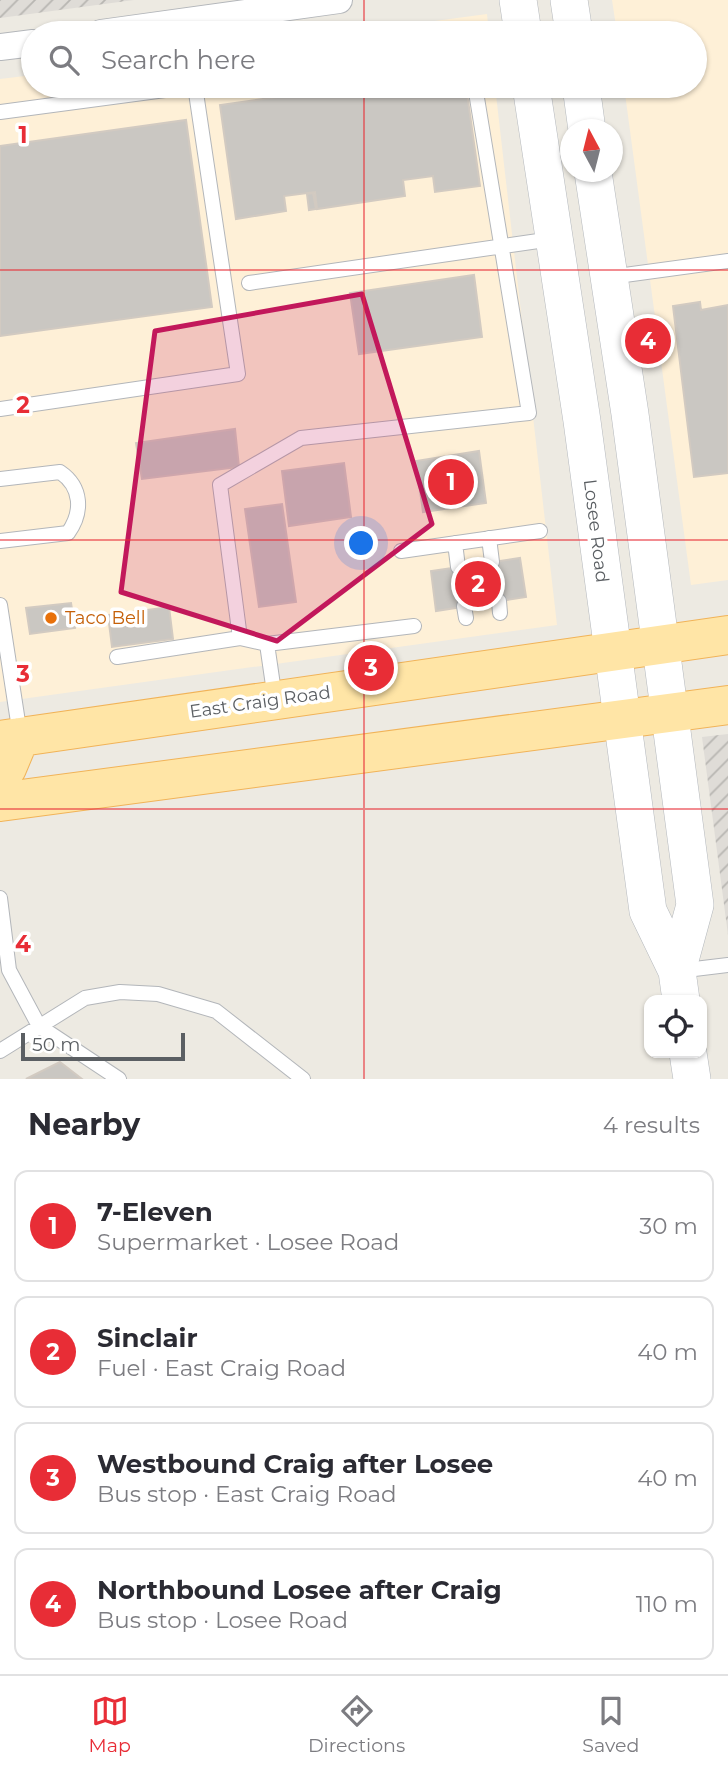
<!DOCTYPE html>
<html lang="en">
<head>
<meta charset="utf-8">
<style>
	body { margin:0; font-family:Montserrat,sans-serif; background:#f7f7f7; color:#2b2b33 }
	.controls { position:absolute; right:21px; bottom:21px; display:grid; overflow:hidden; border-radius:14px; box-shadow:0 2px 5px #0004 }
	.controls button { width:63px; height:63px; display:grid; place-items:center; padding:0; border:0; border-bottom:2px solid #e1e1e2; background:#fff; color:#2b2b33; font:35px sans-serif }
	.compass { position:absolute; left:560px; top:119px; width:63px; height:63px; border-radius:50%; background:#fff; box-shadow:0 2px 5px #0004; rotate:353deg }
	.scale { position:absolute; left:21px; bottom:18px; width:164px; box-sizing:border-box; padding-left:7px; border:4px solid #5b5f63; border-top:0; font-size:19px; line-height:24px; white-space:nowrap; color:#5b5f63; -webkit-text-stroke:5px #fff; paint-order:stroke }
	.you { position:absolute; left:362px; top:544px; width:24px; height:24px; margin:-18px; border:5px solid #fff; border-radius:50%; background:#1a73e8; box-shadow:0 0 0 10px #1a73e833 }
	.badge { display:grid; place-items:center; width:46px; height:46px; border-radius:50%; background:#e82d36; color:#fff; font-size:23px; font-weight:700 }
	.pin { position:absolute; translate:-50% -50%; border:4px solid #fff; box-shadow:0 2px 7px #0006 }
	.list { margin:0; padding:0; list-style:none }
	h2 { display:flex; justify-content:space-between; align-items:center; height:91px; margin:0; padding:0 28px; font-size:30px }
	h2 small { font-size:23px; font-weight:400; color:#7c7c81 }
	.list li { display:grid; grid-template-columns:46px 1fr auto; gap:21px; align-items:center; box-sizing:border-box; height:112px; margin:0 14px 14px; padding:0 14px; border:2px solid #e1e1e2; border-radius:14px }
	.list b { display:block; font-size:26px; white-space:nowrap }
	.list p { margin:0; font-size:23px; white-space:nowrap; color:#7c7c81 }
	.list em { font-size:23px; font-style:normal; color:#7c7c81 }
	.icon { flex:none; width:38px; height:38px; fill:none; stroke:currentColor; stroke-width:2; stroke-linecap:round; stroke-linejoin:round }
	.map { position:relative; flex:none; width:728px; height:1079px; overflow:hidden }
	.search { position:absolute; background:#fff; box-shadow:0 2px 5px #0004; left:21px; right:21px; top:21px; height:77px; display:flex; align-items:center; gap:18px; box-sizing:border-box; padding:0 24px; border-radius:38px; color:#7c7c81; font-size:26px }
	.sheet { height:595px; background:#fff }
	nav { display:flex; justify-content:space-around; align-items:center; box-sizing:border-box; height:98px; border-top:2px solid #e1e1e2; background:#fff; font-size:19px; color:#7c7c81 }
	nav a { display:grid; justify-items:center; gap:4px }
	nav .on { color:#e82d36 }
	.map>svg:first-child { display:block }
	.commercial { fill:#fef0d7 }
	.industrial { fill:url(#industrial-furrows) }
	.building { fill:#cac7c2; stroke:#d2cac1; stroke-width:2 }
	.lines { fill:none; stroke-linecap:round; stroke-linejoin:round }
	.service-casing { stroke:#b3b6ba; stroke-width:16 }
	.minor-casing { stroke:#b3b6ba; stroke-width:28 }
	.secondary-casing { stroke:#b4b8bd; stroke-width:38 }
	.primary-casing { stroke:#f1b358; stroke-width:40 }
	.service { stroke:#fff; stroke-width:14 }
	.minor { stroke:#fff; stroke-width:26 }
	.secondary { stroke:#fff; stroke-width:37 }
	.primary { stroke:#ffe5a6; stroke-width:38 }
	.marked { fill:#c2185b; fill-opacity:0.2; stroke:#c2185b; stroke-width:5; stroke-linejoin:round }
	.grid { fill:none; stroke:#e82d36; stroke-width:2; stroke-opacity:0.55 }
	.food-dot { fill:#e8710a; stroke:#fff; stroke-width:2.5 }
	.labels { text-anchor:middle; dominant-baseline:central; stroke-width:7; stroke-linejoin:round; paint-order:stroke }
	.street-label { font-size:18px; fill:#5b5f63; stroke:#fff }
	.food-label { font-size:18px; fill:#c56008; stroke:#fff; text-anchor:start }
	.grid-label { font-size:23px; text-anchor:middle; font-weight:bold; fill:#e82d36; stroke:#fff; stroke-width:7; stroke-linejoin:round; paint-order:stroke }
</style>
</head>
<body>
<div class="map">
<svg width="728" height="1079" viewBox="0 0 728 1079">
	<defs>
		<pattern id="industrial-furrows" width="10" height="10" patternUnits="userSpaceOnUse" patternTransform="scale(1.75)"><rect width="10" height="10" fill="#dfdcd7"/><path d="M-1 1l2-2M0 10L10 0M9 11l2-2" fill="none" stroke="#b8b6b2"/></pattern>
	</defs>
	<rect width="100%" height="100%" fill="#edeae2"/>
	<path class="commercial" d="M 612,0 L 728,0 L 728,580 L 691,585 L 624,86 L 695,86 L 695,33 L 617,33 Z
		M 487,14 L 489,33 L 345,33 Z
		M 33,75 L 33,86 L 495,86 L 557,625 L 0,702 L 0,79 Z"/>
	<path class="industrial" d="M 0,0 L 134,0 L 0,18 Z
		M 728,734 L 728,935 L 702,737 Z"/>
	<path class="building" d="M 357,86 L 466,86 L 480,186 L 435,192 L 433,176 L 403,180 L 405,196 L 317,209 L 315,192 L 284,196 L 286,211 L 236,219 L 220,105 Z
		M 186,120 L 212,307 L 0,336 L 0,146 Z
		M 313,193 L 316,209 L 309,210 L 307,194 Z
		M 474,275 L 482,337 L 359,354 L 350,293 Z
		M 700,302 L 701,310 L 728,305 L 728,473 L 694,477 L 673,306 Z
		M 235,429 L 239,467 L 142,479 L 136,443 Z
		M 479,451 L 486,503 L 423,512 L 416,461 Z
		M 344,463 L 351,517 L 289,526 L 282,471 Z
		M 282,504 L 296,602 L 259,607 L 245,509 Z
		M 520,558 L 526,597 L 436,611 L 431,571 Z
		M 71,603 L 75,628 L 30,634 L 26,608 Z
		M 169,607 L 173,639 L 112,647 L 108,615 Z
		M 60,1062 L 82,1079 L 26,1079 Z"/>
	<g class="lines">
		<g class="service-casing">
			<path id="service" d="M 0,112 L 195,86 L 238,374 L 0,409
				M 610,277 L 728,261
				M 249,283 L 552,239
				M 0,479 L 60,472 C 82,487 83,512 68,533 L 0,541
				M 489,538 L 492,562
				M 455,543 L 458,567
				M 401,551 L 540,531
				M 499,601 L 500,613
				M 0,605 L 20,735
				M 464,606 L 466,618
				M 240,638 L 220,485 L 301,438 L 529,413 L 475,86
				M 267,644 L 275,699
				M 117,657 L 240,638 L 267,644 L 414,626
				M 0,898 L 9,970 L 39,1026 L 119,1079
				M 678,971 L 728,965
				M 0,1051 L 85,998 L 120,992 L 158,994 L 216,1011 L 303,1079"/>
		</g>
		<g class="minor-casing">
			<path id="minor" d="M 101,33 L 339,0
				M 0,47 L 33,43"/>
		</g>
		<g class="secondary-casing">
			<path id="secondary" d="M 518,0 L 523,33
				M 569,0 L 574,33
				M 531,86 L 582,421 L 648,911 L 677,971 L 681,1000
				M 581,86 L 587,130
				M 593,172 L 630,414 L 695,905 L 677,971
				M 688,1053 L 692,1079"/>
		</g>
		<g class="primary-casing">
			<path id="primary" d="M 0,740 L 728,635
				M 0,772 L 7,768 L 20,737
				M 0,802 L 728,705"/>
		</g>
		<use href="#service" class="service"/>
		<use href="#minor" class="minor"/>
		<use href="#secondary" class="secondary"/>
		<use href="#primary" class="primary"/>
	</g>
	<path class="marked" d="M 362,294 L 432,524 L 277,641 L 121,592 L 155,331 Z"/>
	<path class="grid" d="M 364,0 L 364,33M 364,86 L 364,1079M 0,270 L 728,270M 0,540 L 728,540M 0,809 L 728,809"/>
	<circle class="food-dot" cx="51" cy="618" r="7"/>
	<g class="labels">
		<g class="street-label">
			<text transform="translate(596 531) rotate(83)">Losee Road</text>
			<text transform="translate(260 702) rotate(-8)">East Craig Road</text>
		</g>
		<g class="food-label">
			<text x="65" y="618">Taco Bell</text>
		</g>
	</g>
	<g class="grid-label">
		<text x="23" y="143">1</text>
		<text x="23" y="413">2</text>
		<text x="23" y="682">3</text>
		<text x="23" y="952">4</text>
	</g>
</svg>
<div class="controls">
<button><svg class="icon" aria-label="locate" viewBox="0 0 24 24"><circle cx="12" cy="12" r="6"/><path d="M12 2v4M12 18v4M2 12h4M18 12h4"/></svg></button>
</div>
<svg class="compass" viewBox="-18 -18 36 36"><path d="M0-13l5 13h-10z" fill="#e53935"/><path d="M0 13l5-13h-10z" fill="#7c7c81"/></svg>
<div class="scale">50 m</div>
<div class="you"></div>
<div class="pin badge" style="left:451px;top:482px">1</div>
<div class="pin badge" style="left:478px;top:584px">2</div>
<div class="pin badge" style="left:371px;top:668px">3</div>
<div class="pin badge" style="left:648px;top:341px">4</div>
<div class="search"><svg class="icon" aria-label="search" viewBox="0 0 24 24"><circle cx="10" cy="10" r="6"/><path d="M15 15l6 6"/></svg>Search here</div>
</div>
<section class="sheet">
<h2>Nearby<small>4 results</small></h2>
<ul class="list">
<li><span class="badge">1</span><div><b>7-Eleven</b><p>Supermarket · Losee Road</p></div><em>30 m</em></li>
<li><span class="badge">2</span><div><b>Sinclair</b><p>Fuel · East Craig Road</p></div><em>40 m</em></li>
<li><span class="badge">3</span><div><b>Westbound Craig after Losee</b><p>Bus stop · East Craig Road</p></div><em>40 m</em></li>
<li><span class="badge">4</span><div><b>Northbound Losee after Craig</b><p>Bus stop · Losee Road</p></div><em>110 m</em></li>
</ul>
</section>
<nav>
<a class="on"><svg class="icon" aria-label="map" viewBox="0 0 24 24"><path d="M3 6l6-2 6 2 6-2v14l-6 2-6-2-6 2zM9 4v14M15 6v14"/></svg>Map</a>
<a><svg class="icon" aria-label="directions" viewBox="0 0 24 24"><path d="M12 3l9 9-9 9-9-9zM9 14v-3h6M13 9l2 2-2 2"/></svg>Directions</a>
<a><svg class="icon" aria-label="saved" viewBox="0 0 24 24"><path d="M7 4h10v16l-5-4-5 4z"/></svg>Saved</a>
</nav>
</body>
</html>
